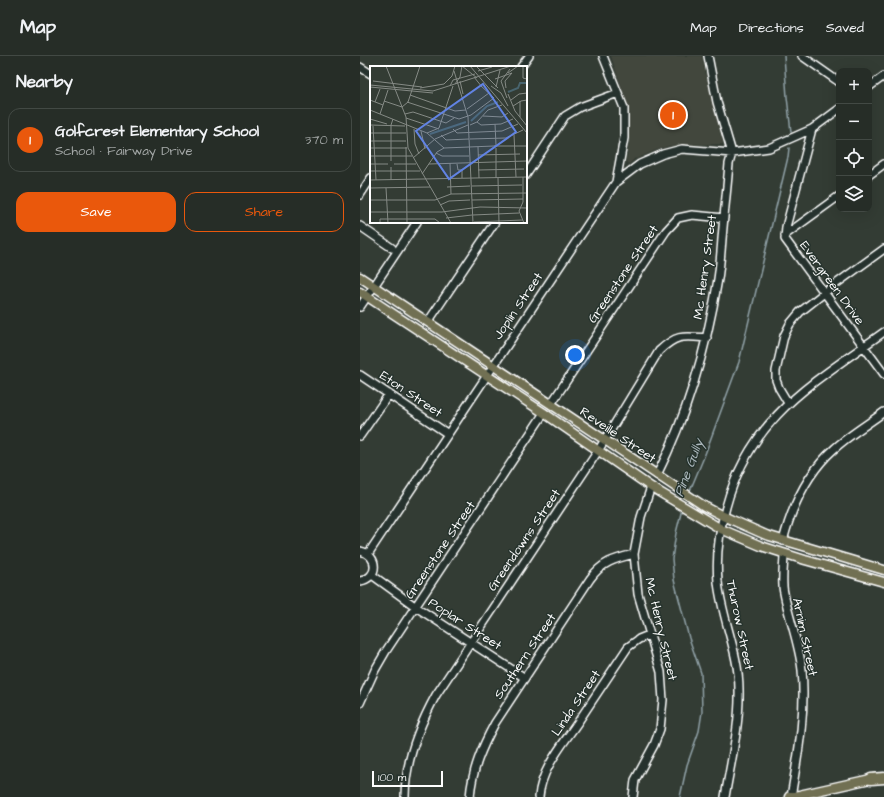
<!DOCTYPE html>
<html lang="en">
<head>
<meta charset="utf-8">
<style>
	body { margin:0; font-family:"Architects Daughter",sans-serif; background:#2e352f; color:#f1f3f6 }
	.controls { position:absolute; right:12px; top:12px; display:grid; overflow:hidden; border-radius:8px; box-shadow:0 4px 16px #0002 }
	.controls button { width:36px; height:36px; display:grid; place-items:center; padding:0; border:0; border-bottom:1px solid #424944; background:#262d27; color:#f1f3f6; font:20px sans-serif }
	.scale { position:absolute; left:12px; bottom:10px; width:71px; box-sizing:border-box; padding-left:4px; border:2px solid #fff; border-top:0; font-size:11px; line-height:14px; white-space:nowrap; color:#fff; -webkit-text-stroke:3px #26332d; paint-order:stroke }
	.you { position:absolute; left:215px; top:299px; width:14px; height:14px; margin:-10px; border:3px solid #fff; border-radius:50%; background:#1a73e8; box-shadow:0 0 0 6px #1a73e833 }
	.badge { display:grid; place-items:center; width:26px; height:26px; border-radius:50%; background:#ea580c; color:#fff; font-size:13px; font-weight:700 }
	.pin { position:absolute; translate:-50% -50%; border:2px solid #fff; box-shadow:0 1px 4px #0006 }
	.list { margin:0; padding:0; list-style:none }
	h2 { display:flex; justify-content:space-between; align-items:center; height:52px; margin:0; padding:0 16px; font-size:17px }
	h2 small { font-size:13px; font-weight:400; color:#a4a8a7 }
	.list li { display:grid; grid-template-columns:26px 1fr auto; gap:12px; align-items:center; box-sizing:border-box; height:64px; margin:0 8px 8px; padding:0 8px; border:1px solid #424944; border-radius:12px }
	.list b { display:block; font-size:15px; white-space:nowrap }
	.list p { margin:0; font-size:13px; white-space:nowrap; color:#a4a8a7 }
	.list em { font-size:13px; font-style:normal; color:#a4a8a7 }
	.actions { display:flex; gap:8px; padding:12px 16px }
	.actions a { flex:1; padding:9px 0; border:1px solid #ea580c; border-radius:12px; text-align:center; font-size:14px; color:#ea580c }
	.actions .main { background:#ea580c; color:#fff }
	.icon { flex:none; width:22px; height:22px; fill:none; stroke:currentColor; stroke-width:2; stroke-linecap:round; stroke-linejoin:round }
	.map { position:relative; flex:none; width:524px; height:741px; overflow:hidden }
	header { display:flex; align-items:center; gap:24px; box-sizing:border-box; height:56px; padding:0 20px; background:#262d27; border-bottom:1px solid #424944 }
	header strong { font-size:19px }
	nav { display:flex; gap:22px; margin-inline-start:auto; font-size:14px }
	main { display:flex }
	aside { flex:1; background:#262d27 }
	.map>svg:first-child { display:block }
	.built { fill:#42473c }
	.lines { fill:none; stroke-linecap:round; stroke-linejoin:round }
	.stream { stroke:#91a2a8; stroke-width:1.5 }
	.minor-casing { stroke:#fff; stroke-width:10 }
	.major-casing { stroke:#fff; stroke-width:11 }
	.highway-casing { stroke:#fff; stroke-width:13 }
	.minor { stroke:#26332d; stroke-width:7 }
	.major { stroke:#716f52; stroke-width:8 }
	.highway { stroke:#716f52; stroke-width:10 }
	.labels { text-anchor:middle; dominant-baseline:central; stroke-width:3; stroke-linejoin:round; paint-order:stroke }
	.street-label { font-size:13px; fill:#fff; stroke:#26332d }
	.water-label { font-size:14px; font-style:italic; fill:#adb9be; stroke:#26332d }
	.inset-river { fill:none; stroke:#48646e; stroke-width:2 }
	.inset-road { fill:none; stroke:#858a85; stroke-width:1 }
	.view { fill:#6183e4; fill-opacity:0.15; stroke:#6183e4; stroke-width:2 }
	.inset-edge { fill:none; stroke:#fff; stroke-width:2 }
</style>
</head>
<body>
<header>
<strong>Map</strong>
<nav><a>Map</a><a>Directions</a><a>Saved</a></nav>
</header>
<main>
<aside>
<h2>Nearby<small></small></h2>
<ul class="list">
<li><span class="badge">1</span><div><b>Golfcrest Elementary School</b><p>School · Fairway Drive</p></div><em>370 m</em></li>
</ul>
<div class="actions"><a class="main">Save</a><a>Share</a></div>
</aside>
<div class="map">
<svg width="524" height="741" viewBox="0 0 524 741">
	<rect width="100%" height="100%" fill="#333c34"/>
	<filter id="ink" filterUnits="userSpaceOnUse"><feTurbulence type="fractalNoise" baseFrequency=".025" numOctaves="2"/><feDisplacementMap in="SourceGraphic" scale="8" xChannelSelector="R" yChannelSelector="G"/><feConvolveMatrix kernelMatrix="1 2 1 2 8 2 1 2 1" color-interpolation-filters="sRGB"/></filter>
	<g filter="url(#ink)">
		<path class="built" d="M 251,0 L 342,0 L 348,28 L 363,88 L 323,89 L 309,90 L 294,95 L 276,103 L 275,102 L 269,108 L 266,106 L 269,88 L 269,54 Z"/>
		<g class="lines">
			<path class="stream" d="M 424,0 L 427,41 L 431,76
				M 329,437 L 344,401 L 379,306 L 428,101 L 429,92
				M 320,741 L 327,709 L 339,675 L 342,656 L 341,617 L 329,582 L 314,524 L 312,503 L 316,477 L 322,453"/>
			<g class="minor-casing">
				<path id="minor" d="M 442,0 L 479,26
					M 0,11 L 11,18
					M 161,11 L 169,0
					M 509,31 L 524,20
					M 452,73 L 426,171 L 425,183 L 524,318
					M 166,119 L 205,60 L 220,51 L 258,37
					M 509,119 L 524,108
					M 256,126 L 280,108 L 303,98 L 322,93 L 372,97 L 409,92 L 452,73 L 479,53
					M 0,139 L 11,122
					M 0,170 L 32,192
					M 425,179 L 479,140
					M 0,251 L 57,166
					M 68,266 L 135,166
					M 0,319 L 88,378
					M 428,347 L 419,332 L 416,324 L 416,315 L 424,280 L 430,268 L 440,256 L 473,230 L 524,193
					M 191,348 L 306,175 L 318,162 L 332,159 L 364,162
					M 0,380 L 29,338
					M 297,419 C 328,357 347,291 358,223 C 360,210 361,196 362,183 C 364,158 367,133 369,108 L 372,97 L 357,46 L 348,0
					M 423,485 C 432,450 447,417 474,393 C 489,379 508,368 524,356
					M 0,495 C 19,499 19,522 0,525
					M 8,498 L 256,126 L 264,82 L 264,52 L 243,0
					M 424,498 C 424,510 421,525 424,537 C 429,563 439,587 442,614 C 446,657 438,699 431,741
					M 12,519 L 56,551 L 165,622
					M 0,647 L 15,614 L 26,595 L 184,357
					M 45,741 C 45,705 59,670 76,639 L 238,395 L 299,295 C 317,278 323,280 347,282
					M 110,741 C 112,714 122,691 135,667 L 230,523 C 242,506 254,503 274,498
					M 179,741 C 181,712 205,686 220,663 C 236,639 252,615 268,591 L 279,583 L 289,579
					M 273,741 L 275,724 L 294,689 L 300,673 L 303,644 L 301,616 L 278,538 L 274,498 L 281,461 L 291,431
					M 365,741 C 371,705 380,669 379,633 C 379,597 362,563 358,526 C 356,501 359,475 366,451 C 390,361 453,327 524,276"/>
			</g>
			<g class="major-casing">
				<path id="major" d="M 0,221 L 344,450 L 363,460 L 406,479 L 524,514
					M 0,236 L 184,357 L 291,431 L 361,473 L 401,490 L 445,504 L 524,526
					M 430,741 L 515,722"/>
			</g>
			<g class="highway-casing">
				<path id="highway" d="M 511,723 L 524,722
					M 430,741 L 431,741"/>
			</g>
			<use href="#minor" class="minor"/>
			<use href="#major" class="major"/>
			<use href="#highway" class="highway"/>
		</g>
	</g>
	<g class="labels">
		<g class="street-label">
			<text transform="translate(345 211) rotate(-82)">Mc Henry Street</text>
			<text transform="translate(263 218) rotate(-56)">Greenstone Street</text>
			<text transform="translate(472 227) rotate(54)">Evergreen Drive</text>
			<text transform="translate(158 250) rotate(-56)">Joplin Street</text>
			<text transform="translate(51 338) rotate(34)">Eton Street</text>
			<text transform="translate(258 379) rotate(34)">Reveille Street</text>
			<text transform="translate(164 484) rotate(-56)">Greendowns Street</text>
			<text transform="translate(80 494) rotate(-56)">Greenstone Street</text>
			<text transform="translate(105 568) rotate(33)">Poplar Street</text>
			<text transform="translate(380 569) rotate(78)">Thurow Street</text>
			<text transform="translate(301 573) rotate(77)">Mc Henry Street</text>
			<text transform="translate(445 581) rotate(78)">Arnim Street</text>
			<text transform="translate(165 600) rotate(-56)">Southern Street</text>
			<text transform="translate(216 647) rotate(-56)">Linda Street</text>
		</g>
		<g class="water-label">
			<text transform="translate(329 412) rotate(-70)">Pine Gully</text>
		</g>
	</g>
	<g transform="translate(10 10)">
		<rect width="157" height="157" fill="#333c34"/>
		<path class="inset-river" d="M 138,26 L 148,22 L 150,17 L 157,17M 101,55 L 117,40 L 128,36M 60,68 L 96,56"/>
		<path class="inset-road" d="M 16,0 L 36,51 L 38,82 L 81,157M 92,0 L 107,12M 100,0 L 157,67M 106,0 L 128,22M 112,0 L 127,0M 153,0 L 153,12 L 157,13M 84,5 L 98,51 L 103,157M 108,5 L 122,1M 138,7 L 148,0M 104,11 L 112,21M 125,13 L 142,7M 3,15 L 52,21M 90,15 L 93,28M 85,18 L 90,11 L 92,0M 0,19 L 63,25 L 141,0M 110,19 L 124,32M 80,20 L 83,14 L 105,8M 121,20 L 131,27 L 138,40M 0,21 L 63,27M 126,21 L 130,4M 50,22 L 74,18 L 82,10 L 85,0M 136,22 L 135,15 L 142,7M 138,28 L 145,45 L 157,60M 40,29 L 85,45 L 96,44M 137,32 L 131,15 L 140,3M 0,34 L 13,39M 141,34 L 149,28 L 157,27M 14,35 L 32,41M 150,35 L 150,51M 5,36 L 10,23M 37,36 L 89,53 L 101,49 L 124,32M 143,40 L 151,35 L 157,34M 32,41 L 38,36 L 50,0M 97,43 L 119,27M 0,44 L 57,67 L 74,82M 10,48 L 18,24M 35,48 L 43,46 L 76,57 L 84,52M 113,50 L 132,51 L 138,47M 36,52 L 69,63M 0,53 L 17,58M 107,56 L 111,59 L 131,58 L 143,53M 125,58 L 126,79M 0,59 L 35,60M 100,59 L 107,56 L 118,44 L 132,39M 3,60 L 6,114M 44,63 L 45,78 L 49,88M 83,63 L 87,67 L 132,65 L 148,58M 51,65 L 55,83M 0,67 L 36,67M 57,67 L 69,62 L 83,20M 71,69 L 76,74 L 99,73M 144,69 L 146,111M 100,73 L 136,72 L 153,64M 0,75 L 36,75M 127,80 L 124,80 L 157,80M 36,81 L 37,157M 108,81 L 109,112M 0,82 L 37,82M 126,82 L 126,112M 66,87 L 72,90 L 99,90M 108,89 L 150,88M 0,90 L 42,90M 43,92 L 65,73 L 98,59M 21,95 L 21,59 L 23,53M 80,97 L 81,128M 0,98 L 18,98M 24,98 L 46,98M 59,98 L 157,95M 87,98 L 88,104 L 92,104 L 92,112M 21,101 L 21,114M 108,104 L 154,103M 0,105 L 50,105M 52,108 L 67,86 L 74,82 L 124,80M 153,111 L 153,136 L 149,145 L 154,157M 128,112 L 129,157M 0,114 L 157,111M 102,120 L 152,119M 77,121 L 100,120M 0,122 L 60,121M 16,122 L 18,157M 0,134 L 65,134 L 81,128 L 157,127M 102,134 L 153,133M 70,139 L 79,135 L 100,134M 0,146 L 72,146 L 110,141 L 157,142M 103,149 L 149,147M 76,152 L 102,149M 104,156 L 153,154M 10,157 L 10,153 L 65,153 L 70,157"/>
		<path class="view" d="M 113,18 L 146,66 L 79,113 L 46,65 Z"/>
		<rect width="157" height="157" class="inset-edge"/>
	</g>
</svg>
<div class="controls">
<button>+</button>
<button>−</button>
<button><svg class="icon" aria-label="locate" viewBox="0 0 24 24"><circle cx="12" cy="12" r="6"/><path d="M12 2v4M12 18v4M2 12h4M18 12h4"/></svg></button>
<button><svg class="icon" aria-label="layers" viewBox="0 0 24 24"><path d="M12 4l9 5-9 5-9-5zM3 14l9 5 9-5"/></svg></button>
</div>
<div class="scale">100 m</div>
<div class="you"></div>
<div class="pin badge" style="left:313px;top:59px">1</div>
</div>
</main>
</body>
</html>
